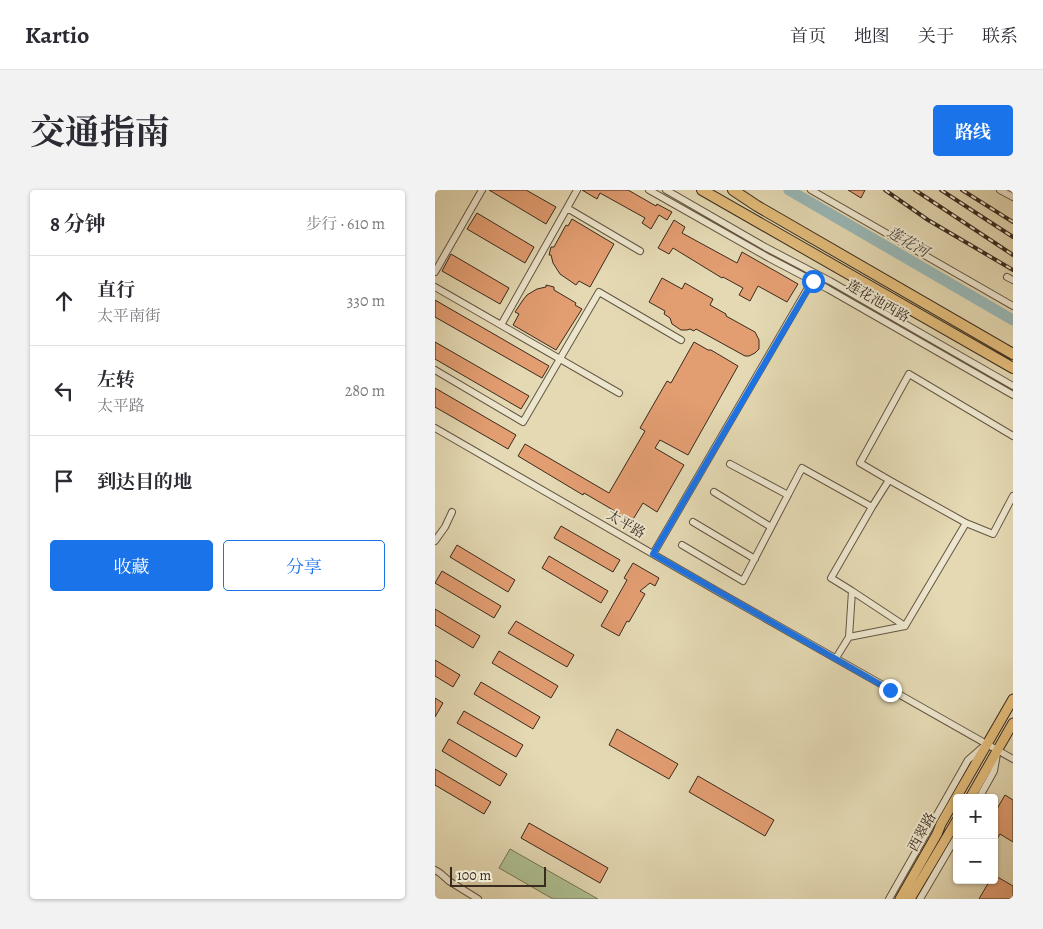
<!DOCTYPE html>
<html lang="zh">
<head>
<meta charset="utf-8">
<style>
	body { margin:0; font-family:Alegreya,"Noto Serif SC",serif; background:#f2f2f3; color:#2b2b33 }
	.controls { position:absolute; right:15px; bottom:15px; display:grid; overflow:hidden; border-radius:5px; box-shadow:0 1px 4px #0004 }
	.controls button { width:45px; height:45px; display:grid; place-items:center; padding:0; border:0; border-bottom:1px solid #e1e1e2; background:#fff; color:#2b2b33; font:25px sans-serif }
	.scale { position:absolute; left:15px; bottom:12px; width:96px; box-sizing:border-box; padding-left:5px; border:2px solid #392b1e; border-top:0; font-size:14px; line-height:18px; white-space:nowrap; color:#392b1e; -webkit-text-stroke:4px #ede6ce; paint-order:stroke }
	.stop { position:absolute; width:15px; height:15px; margin:-11px; border:4px solid #1a73e8; border-radius:50%; background:#fff }
	.stop.end { background:#1a73e8; border-color:#fff; box-shadow:0 1px 5px #0008 }
	.list { margin:0; padding:0; list-style:none }
	h2 { display:flex; justify-content:space-between; align-items:center; height:65px; margin:0; padding:0 20px; font-size:21px }
	h2 small { font-size:16px; font-weight:400; color:#7c7c81 }
	.list li { display:grid; grid-template-columns:32px 1fr auto; gap:15px; align-items:center; box-sizing:border-box; height:90px; padding:0 20px; border-top:1px solid #e1e1e2 }
	.list b { display:block; font-size:19px; white-space:nowrap }
	.list p { margin:0; font-size:16px; white-space:nowrap; color:#7c7c81 }
	.list em { font-size:16px; font-style:normal; color:#7c7c81 }
	.actions { display:flex; gap:10px; padding:15px 20px }
	.actions a { flex:1; padding:11px 0; border:1px solid #1a73e8; border-radius:5px; text-align:center; font-size:18px; color:#1a73e8 }
	.actions .main { background:#1a73e8; color:#fff }
	.icon { flex:none; width:28px; height:28px; fill:none; stroke:currentColor; stroke-width:2; stroke-linecap:round; stroke-linejoin:round }
	.map { position:relative; flex:none; width:578px; height:709px; overflow:hidden; border-radius:5px }
	header { display:flex; align-items:center; gap:30px; box-sizing:border-box; height:70px; padding:0 25px; background:#fff; border-bottom:1px solid #e1e1e2 }
	header strong { font-size:24px }
	nav { display:flex; gap:28px; margin-inline-start:auto; font-size:18px }
	.intro { display:flex; align-items:center; justify-content:space-between; box-sizing:border-box; height:120px; padding:0 30px }
	h1 { margin:0; font-size:35px }
	.button { padding:12px 22px; border-radius:5px; background:#1a73e8; color:#fff; font-size:18px; font-weight:700 }
	main { display:flex; gap:30px; padding:0 30px }
	aside { flex:1; background:#fff; border-radius:5px; box-shadow:0 1px 4px #0004 }
	.map>svg:first-child { display:block }
	.green { fill:#afc091; stroke:#747658 }
	.lines { fill:none; stroke-linecap:round; stroke-linejoin:round }
	.river { stroke:#99b8b7; stroke-width:11 }
	.building { fill:#e29d71; stroke:#392b1e }
	.minor-casing { stroke:#645643; stroke-width:8 }
	.major-casing { stroke:#392b1e; stroke-width:11 }
	.highway-casing { stroke:#392b1e; stroke-width:12 }
	.minor { stroke:#ede6ce; stroke-width:6 }
	.major { stroke:#e2bc7a; stroke-width:9 }
	.highway { stroke:#e2bc7a; stroke-width:10 }
	.rail-casing { stroke:#392b1e; stroke-width:4 }
	.rail { stroke:#ede6ce; stroke-width:2; stroke-dasharray:5.5; stroke-linecap:butt }
	.route { stroke:#1a73e8; stroke-width:6 }
	.labels { text-anchor:middle; dominant-baseline:central; stroke-width:4; stroke-linejoin:round; paint-order:stroke }
	.street-label { font-size:14px; fill:#392b1e; stroke:#ede6ce }
	.water-label { font-size:15px; font-style:italic; fill:#514e44; stroke:#ede6ce }
</style>
</head>
<body>
<header>
<strong>Kartio</strong>
<nav><a>首页</a><a>地图</a><a>关于</a><a>联系</a></nav>
</header>
<div class="intro"><h1>交通指南</h1><a class="button">路线</a></div>
<main>
<aside>
<h2>8 分钟<small>步行 · 610 m</small></h2>
<ul class="list">
<li><svg class="icon" aria-label="ahead" viewBox="0 0 24 24"><path d="M12 20V5M6 11l6-6 6 6"/></svg><div><b>直行</b><p>太平南街</p></div><em>330 m</em></li>
<li><svg class="icon" aria-label="left" viewBox="0 0 24 24"><path d="M17 20v-9H6M10 6l-5 5 5 5"/></svg><div><b>左转</b><p>太平路</p></div><em>280 m</em></li>
<li><svg class="icon" aria-label="arrive" viewBox="0 0 24 24"><path d="M6 21V4h12l-3 4 3 4H6"/></svg><div><b>到达目的地</b></div></li>
</ul>
<div class="actions"><a class="main">收藏</a><a>分享</a></div>
</aside>
<div class="map">
<svg width="578" height="709" viewBox="0 0 578 709">
	<rect width="100%" height="100%" fill="#e4d9b3"/>
	<filter id="stains"><feTurbulence type="fractalNoise" baseFrequency=".004" numOctaves="4"/><feColorMatrix values="0 0 0 0 .2 0 0 0 0 .09 0 0 0 0 .02 0 0 0 .5 -.17"/></filter>
	<radialGradient id="worn" r=".72"><stop offset=".6" stop-color="#630" stop-opacity="0"/><stop offset="1" stop-color="#630" stop-opacity=".3"/></radialGradient>
	<path class="green" d="M 75,659 L 163,709 L 118,709 L 64,678 Z"/>
	<g class="lines">
		<path class="river" d="M 354,0 L 578,130"/>
	</g>
	<path class="building" d="M 54,0 L 91,0 L 121,17 L 111,34 Z
		M 147,0 L 193,0 L 221,16 L 222,14 L 237,22 L 232,30 L 224,25 L 216,39 L 207,33 L 210,28 L 165,3 L 162,9 Z
		M 413,0 L 430,0 L 426,8 Z
		M 42,23 L 99,57 L 90,73 L 32,39 Z
		M 137,29 L 179,54 L 155,97 L 144,91 L 141,95 L 125,84 L 118,73 L 116,65 L 114,65 L 116,57 L 119,57 L 131,35 L 133,36 Z
		M 239,30 L 250,37 L 247,43 L 302,73 L 307,62 L 363,94 L 352,112 L 323,96 L 315,111 L 304,105 L 308,98 L 288,87 L 287,88 L 238,58 L 234,64 L 223,58 Z
		M 16,64 L 74,98 L 65,114 L 7,81 Z
		M 227,88 L 247,99 L 250,93 L 278,109 L 275,115 L 291,124 L 291,126 L 320,142 L 324,150 L 324,159 L 320,163 L 314,166 L 310,166 L 261,139 L 259,141 L 255,139 L 252,140 L 246,140 L 237,134 L 235,128 L 229,124 L 230,121 L 214,112 Z
		M 111,95 L 119,97 L 119,100 L 141,113 L 140,115 L 147,119 L 121,160 L 78,135 L 84,124 L 80,122 L 88,110 L 92,105 L 102,99 L 111,97 Z
		M 0,110 L 114,176 L 107,188 L 0,127 Z
		M 0,152 L 94,206 L 86,219 L 0,169 Z
		M 259,152 L 273,160 L 276,160 L 303,176 L 253,265 L 225,250 L 220,258 L 249,275 L 222,322 L 208,313 L 197,331 L 149,303 L 148,305 L 83,266 L 90,254 L 174,303 L 210,241 L 205,238 L 232,191 L 236,193 Z
		M 0,198 L 81,245 L 73,259 L 0,217 Z
		M 126,336 L 185,370 L 178,382 L 119,348 Z
		M 22,355 L 80,390 L 73,402 L 15,367 Z
		M 114,366 L 173,401 L 166,413 L 107,378 Z
		M 198,373 L 224,388 L 220,396 L 215,393 L 205,401 L 210,404 L 194,432 L 192,431 L 184,446 L 166,436 L 192,390 L 189,388 Z
		M 7,381 L 66,416 L 59,428 L 0,393 Z
		M 0,419 L 45,446 L 38,458 L 0,435 Z
		M 81,431 L 139,465 L 132,477 L 73,443 Z
		M 64,461 L 123,496 L 116,508 L 57,473 Z
		M 0,470 L 25,485 L 18,497 L 0,486 Z
		M 46,492 L 105,527 L 98,539 L 39,504 Z
		M 0,508 L 8,513 L 0,527 Z
		M 29,521 L 88,555 L 81,567 L 22,533 Z
		M 182,539 L 243,574 L 234,589 L 174,555 Z
		M 14,549 L 72,584 L 65,596 L 7,561 Z
		M 0,579 L 56,612 L 49,624 L 0,595 Z
		M 263,586 L 339,630 L 330,646 L 254,602 Z
		M 570,605 L 578,610 L 578,652 L 565,644 L 559,654 L 559,624 Z
		M 94,633 L 173,678 L 165,693 L 86,648 Z
		M 559,685 L 578,696 L 578,709 L 544,709 L 555,690 L 559,690 Z"/>
	<g class="lines">
		<g class="minor-casing">
			<path id="minor" d="M 214,0 L 334,68 L 393,99 L 578,205
				M 231,0 L 330,57 L 395,91 L 578,196
				M 376,0 L 578,116
				M 565,0 L 578,7
				M 132,18 L 142,0
				M 0,82 L 47,0
				M 572,87 L 578,90
				M 0,97 L 184,203
				M 66,135 L 132,18 L 205,61
				M 0,180 L 88,232 L 164,102 L 246,150
				M 0,238 L 282,401 L 578,569
				M 295,274 L 353,305
				M 454,290 L 531,333
				M 279,302 L 336,337
				M 437,317 L 454,290 L 425,273 L 474,184 L 578,246
				M 258,332 L 320,369
				M 0,351 L 10,337 L 17,322
				M 247,355 L 308,391 L 367,278 L 437,317 L 396,388 L 417,401 L 414,447 L 401,468
				M 218,364 L 377,91
				M 417,401 L 470,436
				M 414,447 L 470,436 L 531,333 L 558,344 L 578,306
				M 544,608 L 559,581 L 562,564
				M 0,680 L 5,683 L 14,691 L 43,709
				M 454,709 L 533,570 L 549,556
				M 485,709 L 522,646"/>
		</g>
		<g class="major-casing">
			<path id="major" d="M 535,608 L 578,533
				M 465,709 L 502,644 L 506,634 L 578,509
				M 475,709 L 522,630"/>
		</g>
		<g class="highway-casing">
			<path id="highway" d="M 267,0 L 578,178
				M 298,0 L 322,16 L 578,164"/>
		</g>
		<use href="#minor" class="minor"/>
		<use href="#major" class="major"/>
		<use href="#highway" class="highway"/>
		<g class="rail-casing">
			<path id="rail" d="M 450,0 L 493,30 L 578,80
				M 480,0 L 578,65
				M 506,0 L 578,47
				M 527,0 L 578,32"/>
		</g>
		<use href="#rail" class="rail"/>
	</g>
	<g class="lines">
		<path class="route" d="M 378,91 L 218,364 L 455,500"/>
	</g>
	<g class="labels">
		<g class="street-label">
			<text transform="translate(443 111) rotate(30)">莲花池西路</text>
			<text transform="translate(191 334) rotate(30)">太平路</text>
			<text transform="translate(487 642) rotate(-61)">西翠路</text>
		</g>
		<g class="water-label">
			<text transform="translate(473 52) rotate(30)">莲花河</text>
		</g>
	</g>
	<rect width="100%" height="100%" filter="url(#stains)"/>
	<rect width="100%" height="100%" fill="url(#worn)"/>
</svg>
<div class="controls">
<button>+</button>
<button>−</button>
</div>
<div class="scale">100 m</div>
<div class="stop" style="left:378px;top:91px"></div>
<div class="stop end" style="left:455px;top:500px"></div>
</div>
</main>
</body>
</html>
